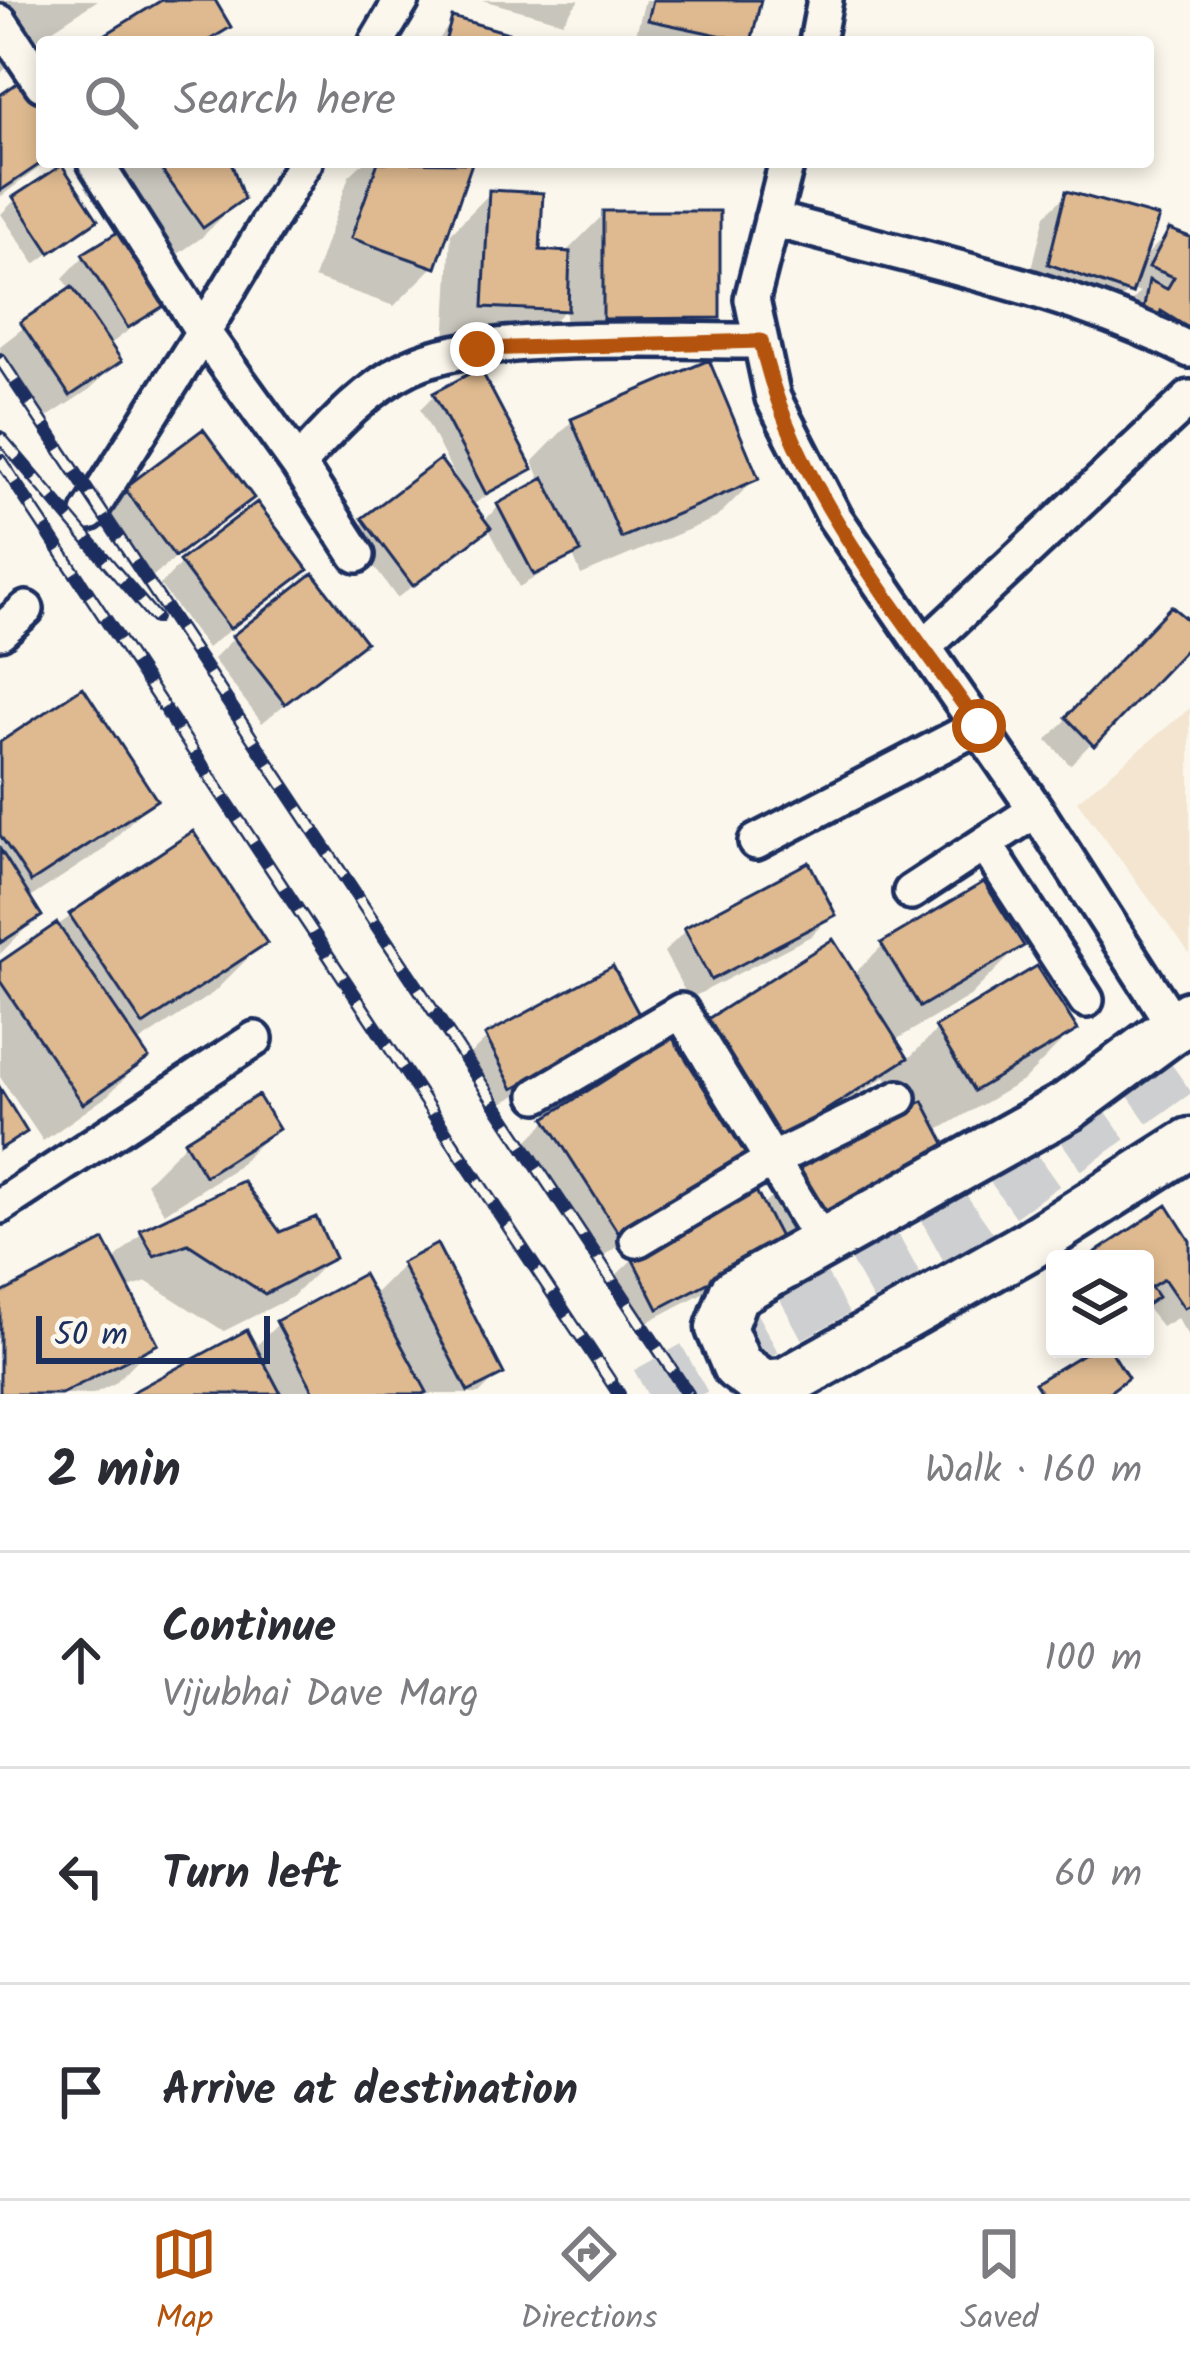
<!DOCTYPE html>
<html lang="en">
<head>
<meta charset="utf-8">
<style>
	body { margin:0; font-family:Kalam,sans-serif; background:#f2f2f3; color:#2b2b33 }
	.controls { position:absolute; right:36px; bottom:36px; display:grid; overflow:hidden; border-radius:12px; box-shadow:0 6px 18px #0003 }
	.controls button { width:108px; height:108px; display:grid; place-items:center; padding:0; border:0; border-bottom:3px solid #e1e1e2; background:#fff; color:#2b2b33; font:60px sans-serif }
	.scale { position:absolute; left:36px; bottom:30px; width:234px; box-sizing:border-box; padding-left:12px; border:6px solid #1b2f5e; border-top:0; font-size:33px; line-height:42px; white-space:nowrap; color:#1b2f5e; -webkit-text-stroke:9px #fbf7ec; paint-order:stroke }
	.stop { position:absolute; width:36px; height:36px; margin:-27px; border:9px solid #b45309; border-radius:50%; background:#fff }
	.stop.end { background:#b45309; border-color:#fff; box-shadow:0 3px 12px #0008 }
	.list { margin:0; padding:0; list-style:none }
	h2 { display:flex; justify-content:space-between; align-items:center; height:156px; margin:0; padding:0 48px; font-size:51px }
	h2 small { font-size:39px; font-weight:400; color:#7c7c81 }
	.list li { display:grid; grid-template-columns:78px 1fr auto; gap:36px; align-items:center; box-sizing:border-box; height:216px; padding:0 48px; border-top:3px solid #e1e1e2 }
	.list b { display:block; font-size:45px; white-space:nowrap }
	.list p { margin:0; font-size:39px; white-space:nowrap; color:#7c7c81 }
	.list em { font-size:39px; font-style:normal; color:#7c7c81 }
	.icon { flex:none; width:66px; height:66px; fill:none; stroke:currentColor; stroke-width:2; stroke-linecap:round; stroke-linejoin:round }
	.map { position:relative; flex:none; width:1190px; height:1394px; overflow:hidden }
	.search { position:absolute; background:#fff; box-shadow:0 6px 18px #0003; left:36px; right:36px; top:36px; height:132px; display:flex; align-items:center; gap:30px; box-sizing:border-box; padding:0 42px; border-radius:12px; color:#7c7c81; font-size:45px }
	.sheet { height:804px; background:#fff }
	nav { display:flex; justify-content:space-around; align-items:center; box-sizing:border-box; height:168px; border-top:3px solid #e1e1e2; background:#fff; font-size:33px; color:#7c7c81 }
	nav a { display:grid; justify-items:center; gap:6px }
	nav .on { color:#b45309 }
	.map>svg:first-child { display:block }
	.built { fill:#f3e5d0 }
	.shadow { fill:#0003 }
	.building { fill:#dfba90; stroke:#1b2f5e; stroke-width:3 }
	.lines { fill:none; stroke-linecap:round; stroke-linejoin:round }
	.primary-tunnel { stroke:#cecfd0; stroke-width:54; stroke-dasharray:54 27; stroke-linecap:butt }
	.street-casing { stroke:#1b2f5e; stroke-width:42 }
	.secondary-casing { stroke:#1b2f5e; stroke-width:57 }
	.street { stroke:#fbf7ec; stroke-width:33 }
	.secondary { stroke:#fbf7ec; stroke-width:48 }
	.rail-casing { stroke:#1b2f5e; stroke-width:14 }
	.rail { stroke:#fbf7ec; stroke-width:9; stroke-dasharray:27; stroke-linecap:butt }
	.route { stroke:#b45309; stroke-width:15 }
</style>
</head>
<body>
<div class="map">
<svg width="1190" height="1394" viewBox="0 0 1190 1394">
	<rect width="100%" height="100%" fill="#fbf7ec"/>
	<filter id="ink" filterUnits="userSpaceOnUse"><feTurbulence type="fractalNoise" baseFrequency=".00833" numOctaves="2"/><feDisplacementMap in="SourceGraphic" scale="24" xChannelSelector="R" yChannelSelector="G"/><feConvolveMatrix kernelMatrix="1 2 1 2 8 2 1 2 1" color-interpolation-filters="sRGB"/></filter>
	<g filter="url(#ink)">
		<path class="built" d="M 1190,708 L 1190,954 L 1077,801 Z"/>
		<path class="shadow" d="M 0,0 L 98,0 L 27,46 Z
			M 482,0 L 579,0 L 563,22 Z
			M 645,0 L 758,0 L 748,42 L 669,42 L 636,34 Z
			M 453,20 L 529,42 L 437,42 Z
			M 0,50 L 10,64 L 0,74 Z
			M 0,98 L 42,162 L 47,162 L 0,197 Z
			M 130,162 L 227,162 L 241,198 L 201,238 L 162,265 L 106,185 Z
			M 364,162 L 468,165 L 434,266 L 394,306 L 314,278 L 349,176 Z
			M 490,193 L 537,253 L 564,254 L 604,214 L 717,317 L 678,357 L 565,357 L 565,310 L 525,349 L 445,345 L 451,233 Z
			M 1067,194 L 1140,262 L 1169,232 L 1190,240 L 1190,367 L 1176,363 L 1177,355 L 1142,333 L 1132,343 L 1122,338 L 1128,305 L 1140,293 L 1130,289 L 1108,314 L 1028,285 L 1045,215 Z
			M 15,200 L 95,219 L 35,264 L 1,214 Z
			M 84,256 L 163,304 L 108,346 L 118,361 L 90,389 L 40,422 L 0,361 L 0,346 L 71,291 L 63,278 Z
			M 434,395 L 529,468 L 471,506 L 483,522 L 499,506 L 542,483 L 533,461 L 572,421 L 755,479 L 716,518 L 581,575 L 573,555 L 519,587 L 488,527 L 397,598 L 350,534 L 440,463 L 459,484 L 420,409 Z
			M 126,491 L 250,497 L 153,576 L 105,512 Z
			M 181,563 L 305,570 L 207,648 L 160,585 Z
			M 1172,610 L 1190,625 L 1190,641 L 1070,765 L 1047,740 Z
			M 234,638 L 362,641 L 262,723 L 213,659 Z
			M 0,746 L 153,799 L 103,850 L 28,899 L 38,916 L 0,954 Z
			M 832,914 L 811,936 L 689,999 L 664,952 L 685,931 Z
			M 71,916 L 263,943 L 213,993 L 136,1044 L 145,1058 L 106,1097 L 43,1141 L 0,1077 L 0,966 Z
			M 883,945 L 1021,945 L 970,996 L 894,1041 L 906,1061 L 937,1030 L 1074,1029 L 1024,1080 L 935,1132 L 758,1264 L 636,1328 L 611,1280 L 633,1259 L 761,1207 L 800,1169 L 906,1113 L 885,1077 L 759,1158 L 686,1044 L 708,1022 L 852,976 Z
			M 487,1038 L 617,1041 L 491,1109 L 465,1059 Z
			M 257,1099 L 275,1128 L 236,1168 L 164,1213 L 146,1183 L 185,1144 Z
			M 547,1121 L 715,1184 L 592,1263 L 519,1149 Z
			M 1167,1210 L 1190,1246 L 1190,1339 L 1177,1318 L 1162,1327 L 1145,1306 L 1145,1259 L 1091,1259 Z
			M 142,1233 L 279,1235 L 331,1258 L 292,1297 L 224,1331 L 147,1282 L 126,1289 L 154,1343 L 115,1383 L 93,1394 L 0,1394 L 0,1298 L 112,1262 Z
			M 403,1265 L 500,1373 L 479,1394 L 136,1394 L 254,1348 L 278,1324 L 372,1296 Z"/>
		<path class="building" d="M 162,0 L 215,0 L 231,27 L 206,42 L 93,42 Z
			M 653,0 L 761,0 L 751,42 L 648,20 Z
			M 452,17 L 540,42 L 445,42 Z
			M 23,79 L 42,107 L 43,162 L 0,191 L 0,95 Z
			M 156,162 L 231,162 L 244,199 L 203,228 Z
			M 378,162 L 472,163 L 436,268 L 351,238 Z
			M 62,165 L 98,220 L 50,253 L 13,197 Z
			M 489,190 L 543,193 L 540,250 L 570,252 L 568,311 L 483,307 Z
			M 1066,191 L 1159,217 L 1132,294 L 1048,264 Z
			M 603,211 L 720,211 L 720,318 L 603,319 Z
			M 1169,229 L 1190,237 L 1190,329 L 1161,311 L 1156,323 L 1142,317 L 1149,280 L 1167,289 L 1174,277 L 1149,267 Z
			M 121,230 L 167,304 L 128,328 L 82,254 Z
			M 72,287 L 122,361 L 70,396 L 20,322 Z
			M 709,360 L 759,479 L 621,538 L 571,419 Z
			M 480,368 L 533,469 L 486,494 L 433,393 Z
			M 203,429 L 254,498 L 175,557 L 124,488 Z
			M 440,459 L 491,528 L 413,586 L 362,518 Z
			M 544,478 L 581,552 L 534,575 L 497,504 Z
			M 257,502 L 308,570 L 230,629 L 179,561 Z
			M 313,573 L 366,642 L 285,704 L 232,636 Z
			M 1171,606 L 1190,622 L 1190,645 L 1094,746 L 1066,717 Z
			M 83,687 L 157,800 L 31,882 L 0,835 L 0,742 Z
			M 193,831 L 267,943 L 143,1025 L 69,914 Z
			M 0,849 L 42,916 L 0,943 Z
			M 809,862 L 836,915 L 711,980 L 684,928 Z
			M 984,882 L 1024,946 L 920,1007 L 881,943 Z
			M 57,923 L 149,1058 L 83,1104 L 0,981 L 0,962 Z
			M 833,939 L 908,1058 L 781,1139 L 706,1020 Z
			M 613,966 L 642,1020 L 513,1089 L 485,1035 Z
			M 1037,966 L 1078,1030 L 974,1091 L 935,1027 Z
			M 672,1037 L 747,1156 L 621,1237 L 545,1118 Z
			M 0,1088 L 27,1132 L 0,1149 Z
			M 258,1095 L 279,1129 L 205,1176 L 184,1141 Z
			M 923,1101 L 950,1153 L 825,1219 L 798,1166 Z
			M 243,1181 L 280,1232 L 316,1217 L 335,1258 L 265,1294 L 188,1244 L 154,1256 L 140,1230 Z
			M 756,1191 L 783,1243 L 658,1309 L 631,1256 Z
			M 1167,1205 L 1190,1241 L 1190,1305 L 1184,1308 L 1164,1279 L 1151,1287 L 1158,1297 L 1145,1306 L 1145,1259 L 1090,1256 Z
			M 104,1240 L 158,1344 L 61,1394 L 0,1394 L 0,1294 Z
			M 437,1244 L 504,1374 L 468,1392 L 401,1263 Z
			M 363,1274 L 427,1392 L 423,1394 L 315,1394 L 276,1321 Z
			M 247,1330 L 281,1394 L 129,1394 Z
			M 1091,1349 L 1110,1349 L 1128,1378 L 1107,1394 L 1042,1394 L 1035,1383 Z"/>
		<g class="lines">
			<path class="primary-tunnel" d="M 647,1394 L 970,1216 L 1190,1061"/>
			<g class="street-casing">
				<path id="street" d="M 0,22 L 42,84
					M 377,42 L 402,0
					M 817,42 L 825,0
					M 305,162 L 203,332 L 298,464 C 330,429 366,388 410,367 C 488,330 671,342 761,341
					M 787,162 L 752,299 L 773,398 L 835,518 L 1036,810 L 1175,1027
					M 772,219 C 907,257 1065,287 1190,350
					M 298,464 L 357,555
					M 89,513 L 203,332 L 95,162
					M 0,632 L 26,609
					M 924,647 L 1190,398
					M 756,842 L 979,726
					M 985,844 L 1086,1000
					M 911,892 L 1036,810
					M 538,1095 L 681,1011 L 822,1242
					M 0,1206 L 255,1039
					M 637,1240 L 772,1160 L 899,1098"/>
			</g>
			<g class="secondary-casing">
				<path id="secondary" d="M 1190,1016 L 1068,1106 L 734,1293 L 721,1328 L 737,1366 L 763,1385 L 785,1383 L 1028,1246 L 1190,1143"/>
			</g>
			<use href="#street" class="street"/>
			<use href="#secondary" class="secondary"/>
			<g class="rail-casing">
				<path id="rail" d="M 0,359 L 688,1394
					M 0,437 L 155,618
					M 0,460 L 619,1394"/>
			</g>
			<use href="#rail" class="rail"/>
		</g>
	</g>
	<g class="lines" filter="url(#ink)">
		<path class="route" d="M 477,349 L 761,341 C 791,485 896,607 979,726"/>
	</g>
</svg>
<div class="controls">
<button><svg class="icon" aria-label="layers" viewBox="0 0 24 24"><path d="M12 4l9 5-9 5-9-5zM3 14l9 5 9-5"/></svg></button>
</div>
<div class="scale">50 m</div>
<div class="stop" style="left:979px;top:726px"></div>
<div class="stop end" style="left:477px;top:349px"></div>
<div class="search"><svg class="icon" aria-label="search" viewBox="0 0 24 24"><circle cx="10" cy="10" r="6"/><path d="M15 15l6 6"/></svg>Search here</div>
</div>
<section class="sheet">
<h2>2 min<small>Walk · 160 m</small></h2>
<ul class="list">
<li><svg class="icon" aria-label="ahead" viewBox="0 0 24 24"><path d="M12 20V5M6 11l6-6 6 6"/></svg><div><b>Continue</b><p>Vijubhai Dave Marg</p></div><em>100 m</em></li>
<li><svg class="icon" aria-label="left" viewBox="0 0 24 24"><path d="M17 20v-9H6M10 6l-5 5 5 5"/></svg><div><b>Turn left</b></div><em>60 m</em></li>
<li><svg class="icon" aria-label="arrive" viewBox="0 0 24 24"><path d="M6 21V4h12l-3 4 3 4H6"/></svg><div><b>Arrive at destination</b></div></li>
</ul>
</section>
<nav>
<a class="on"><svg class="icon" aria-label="map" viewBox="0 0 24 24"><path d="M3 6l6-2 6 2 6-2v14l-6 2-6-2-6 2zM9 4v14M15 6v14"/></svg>Map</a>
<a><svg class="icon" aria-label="directions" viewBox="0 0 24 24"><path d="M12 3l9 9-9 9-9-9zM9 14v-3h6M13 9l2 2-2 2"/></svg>Directions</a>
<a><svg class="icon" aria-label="saved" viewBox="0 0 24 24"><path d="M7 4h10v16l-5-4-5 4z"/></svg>Saved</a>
</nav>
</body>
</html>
